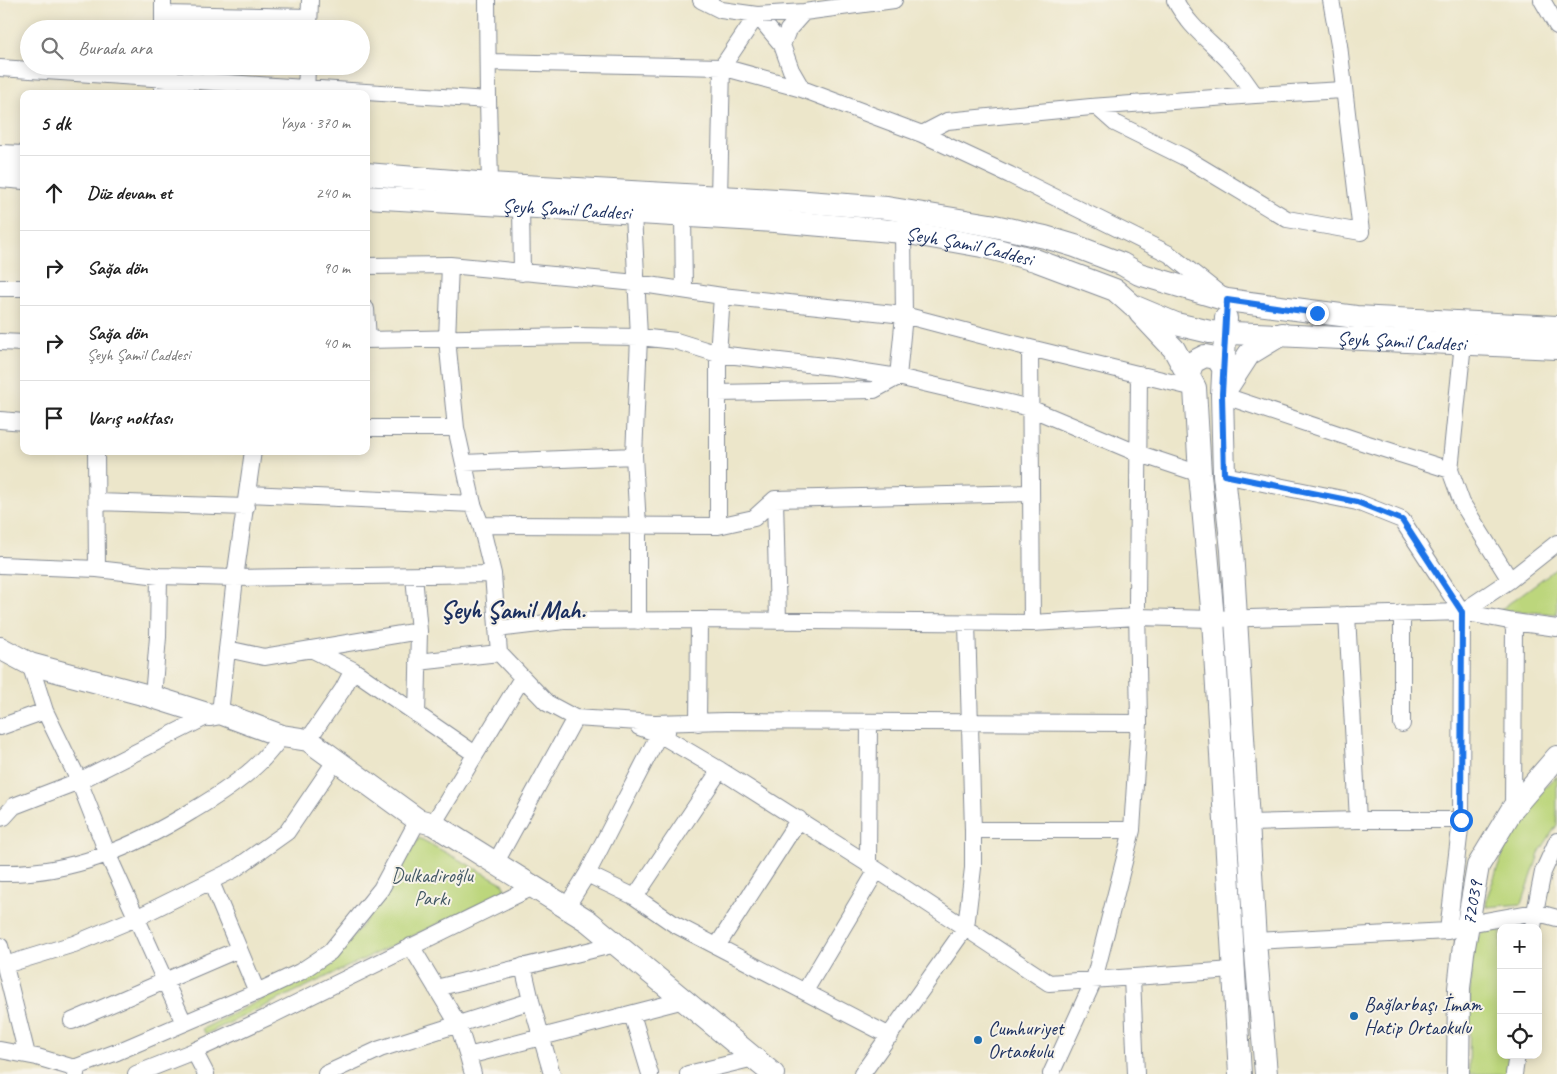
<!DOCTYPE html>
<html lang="tr">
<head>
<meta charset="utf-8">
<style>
	body { margin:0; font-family:Caveat,sans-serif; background:#f6f6f6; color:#222 }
	.controls { position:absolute; right:15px; bottom:15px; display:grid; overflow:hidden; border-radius:10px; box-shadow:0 2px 12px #0003 }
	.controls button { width:45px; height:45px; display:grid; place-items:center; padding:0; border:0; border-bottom:1px solid #e0e0e0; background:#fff; color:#222; font:25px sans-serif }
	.stop { position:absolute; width:15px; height:15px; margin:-11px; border:4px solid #1a73e8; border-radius:50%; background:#fff }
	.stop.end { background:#1a73e8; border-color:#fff; box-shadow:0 1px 5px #0008 }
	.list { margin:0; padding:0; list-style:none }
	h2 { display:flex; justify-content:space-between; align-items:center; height:65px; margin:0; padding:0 20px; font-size:21px }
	h2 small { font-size:16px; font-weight:400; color:#767676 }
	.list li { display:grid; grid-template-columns:32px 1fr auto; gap:15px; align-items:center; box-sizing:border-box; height:75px; padding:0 20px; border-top:1px solid #e0e0e0 }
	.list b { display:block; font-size:19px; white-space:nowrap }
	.list p { margin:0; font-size:16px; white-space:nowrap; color:#767676 }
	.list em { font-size:16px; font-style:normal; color:#767676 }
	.icon { flex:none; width:28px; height:28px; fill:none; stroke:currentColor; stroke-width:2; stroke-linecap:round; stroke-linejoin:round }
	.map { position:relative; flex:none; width:1557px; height:1074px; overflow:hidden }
	.search { position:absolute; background:#fff; box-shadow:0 2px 12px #0003; left:20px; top:20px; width:350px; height:55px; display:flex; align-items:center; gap:12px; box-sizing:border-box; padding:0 18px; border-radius:28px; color:#767676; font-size:19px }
	.panel { position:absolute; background:#fff; box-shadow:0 2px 12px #0003; left:20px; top:90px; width:350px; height:365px; border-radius:10px }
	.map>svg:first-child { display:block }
	.green { fill:#bcd67b; stroke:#6c826c }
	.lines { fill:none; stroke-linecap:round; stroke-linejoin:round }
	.minor-casing { stroke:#848a94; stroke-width:18 }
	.secondary-casing { stroke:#848a94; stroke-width:24 }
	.minor { stroke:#fff; stroke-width:16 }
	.secondary { stroke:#fff; stroke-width:22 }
	.route { stroke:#1a73e8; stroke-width:6 }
	.poi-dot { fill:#1f6fb2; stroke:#f7f3e8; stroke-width:2 }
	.labels { text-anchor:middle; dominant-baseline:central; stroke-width:4; stroke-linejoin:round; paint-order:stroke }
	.street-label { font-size:20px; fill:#1b2f5e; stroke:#f7f3e8 }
	.park-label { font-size:20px; fill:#435965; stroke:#f7f3e8 }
	.poi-label { font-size:20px; fill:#1b2f5e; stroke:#f7f3e8; text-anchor:start }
	.district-label { font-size:25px; font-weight:bold; fill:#1b2f5e; stroke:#f7f3e8 }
</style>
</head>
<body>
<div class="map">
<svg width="1557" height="1074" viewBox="0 0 1557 1074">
	<rect width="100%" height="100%" fill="#f7f3e8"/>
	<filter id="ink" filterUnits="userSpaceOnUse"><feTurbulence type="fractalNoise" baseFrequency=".02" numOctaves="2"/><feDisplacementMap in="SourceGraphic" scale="10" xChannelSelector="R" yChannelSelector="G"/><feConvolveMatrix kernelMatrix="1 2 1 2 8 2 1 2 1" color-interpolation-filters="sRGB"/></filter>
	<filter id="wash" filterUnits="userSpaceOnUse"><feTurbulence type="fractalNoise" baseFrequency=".0096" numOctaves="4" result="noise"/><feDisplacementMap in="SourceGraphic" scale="20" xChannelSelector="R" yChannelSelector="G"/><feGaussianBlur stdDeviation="1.12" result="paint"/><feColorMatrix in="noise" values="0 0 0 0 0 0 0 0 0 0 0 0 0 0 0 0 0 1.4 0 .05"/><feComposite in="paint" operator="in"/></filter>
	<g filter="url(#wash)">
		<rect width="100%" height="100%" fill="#ece6ca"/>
		<path class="green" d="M 1557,568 L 1557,614 L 1500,610 Z
			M 1557,776 L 1557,825 L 1540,851 L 1522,904 L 1486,907 L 1487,897 L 1504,851 L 1528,804 Z
			M 419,838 L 504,884 L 505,892 L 206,1034 L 202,1029 L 321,970 L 339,955 L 376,907 Z
			M 1501,930 L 1501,1055 L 1511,1055 L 1508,1074 L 1469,1074 L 1470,988 L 1473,943 L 1484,931 Z"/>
	</g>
	<g filter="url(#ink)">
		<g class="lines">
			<g class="minor-casing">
				<path id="minor" d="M 163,0 L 163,29
					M 487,0 L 488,100
					M 701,0 L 721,10 L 757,15 L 804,12 L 894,0
					M 1542,0 L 1557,26
					M 163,14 L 309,17
					M 309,29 L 310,0
					M 488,62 L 722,67 L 757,15 L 782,45
					M 163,66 L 163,94
					M 0,68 L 488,100 L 490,184
					M 802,89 L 791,70 L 782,45 L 788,30 L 804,12
					M 306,94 L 307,66
					M 1255,95 L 1343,90
					M 1097,107 L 1115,123 L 1184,157 L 1287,219 L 1361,232 L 1339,45 L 1331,0
					M 922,134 L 1010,175 L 1169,254 L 1221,295
					M 719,197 L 722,67 L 802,89 L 922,134 L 947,121 L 1091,107 L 1255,95 C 1247,84 1239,71 1229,61 C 1210,41 1188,26 1175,0
					M 521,206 L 522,273
					M 633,213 L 639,337 L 634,456 L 638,526 L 638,621
					M 683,216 L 684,290
					M 450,265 L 447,339 L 456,428 L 473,504 L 481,525 L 493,574 L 499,653 L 547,703 L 575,718 L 655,723 L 725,721 L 1139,723
					M 366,266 L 450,265 L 636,283 L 722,296 L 904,315 L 1030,348 L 1195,388
					M 0,288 L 24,288
					M 366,309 L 368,339
					M 366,340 L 574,336 L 639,337 L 676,341 L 718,354 L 833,367 L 898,377 L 1030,408 L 1137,453 L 1200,474
					M 0,342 L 24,343
					M 1030,348 L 1032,623
					M 718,393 L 874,390 L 898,377 L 904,315 L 903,232
					M 1222,395 L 1365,443 L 1450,470 L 1463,343
					M 0,420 L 24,422
					M 366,428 L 456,428
					M 96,451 L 97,569
					M 464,463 L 634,456
					M 1450,470 L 1462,503 L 1510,580 L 1557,543
					M 1224,475 L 1357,502 L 1402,520 L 1462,612 L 1461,820 L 1448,931
					M 248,494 L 473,504
					M 775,499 L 778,621
					M 97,502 L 246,507
					M 481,525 L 718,526 L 754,518 L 775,499 L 1031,493
					M 718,526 L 718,354 L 722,296
					M 0,565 L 97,569 L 159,576 L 235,578 L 493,574
					M 414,576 L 419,631 L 417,715
					M 1462,612 L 1510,580
					M 1402,613 L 1402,724
					M 1347,615 L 1358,820
					M 497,629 L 564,621 L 699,620 L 1032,623 L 1137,617 L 1213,619 L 1462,612 L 1514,622 L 1557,628
					M 227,649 L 264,657 L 419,631
					M 311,649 L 353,670 L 475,754
					M 418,662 L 499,653
					M 30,664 L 45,711 L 79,781 L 108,855 L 184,1023
					M 153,697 L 158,637 L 159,576
					M 220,713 L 235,578 L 253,451
					M 698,723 L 699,620
					M 0,727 L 45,711
					M 639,727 L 659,734 L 720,770 L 868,864 L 1049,983 L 1233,970
					M 308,740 L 343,689 L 353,670
					M 1513,808 L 1514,622
					M 0,818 L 4,817 L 14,806 L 79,781 L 210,715
					M 1248,823 L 1358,820 L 1461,820
					M 433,824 L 522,678
					M 973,830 L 1132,830
					M 496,862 L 575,718
					M 868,864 L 869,722
					M 0,873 C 70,875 134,847 192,811 C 216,797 240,782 260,762 C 268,754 275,745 282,736
					M 587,874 L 635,897 L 674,924 L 890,1036
					M 211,882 L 257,992
					M 635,897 L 720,770
					M 567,906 L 587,874 L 659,734 L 667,732
					M 1533,928 L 1535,912 L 1543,872 L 1557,841
					M 1255,941 L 1448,931 L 1468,924 L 1535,912 L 1557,918
					M 0,946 L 27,1055
					M 411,946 L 458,1024 L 468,1056
					M 717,946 L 799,819
					M 5,965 L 74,944 L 136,918 L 235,869 L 287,832 L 336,760
					M 523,966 L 531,1001 L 552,1074
					M 1132,977 L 1136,1074
					M 436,988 L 616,944
					M 805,991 L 877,870
					M 632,1014 L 650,1074
					M 72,1021 L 239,949
					M 0,1050 L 37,1057 L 74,1068 L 76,1074
					M 194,1051 L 206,1074
					M 74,1068 L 117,1052 L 257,992 L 300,972 L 330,952 L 381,889 L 418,820
					M 136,1074 L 194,1051 L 268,1017 L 535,886
					M 326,1074 L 380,1049 L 531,1001
					M 473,1074 L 468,1056 L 684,1000
					M 688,1074 L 754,1058
					M 862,1074 L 966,927 L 973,868 L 973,830 L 967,623
					M 1051,1074 L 1094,980 L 1132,830 L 1139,723 L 1137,606 L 1139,374
					M 1514,1074 L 1517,1055"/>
			</g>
			<g class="secondary-casing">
				<g id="secondary">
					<path d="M 0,156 L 24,157"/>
					<path d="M 366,174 L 490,184 L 794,201 L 887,208 L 990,225 L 1045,237 L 1075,246 L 1122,264 L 1139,274 L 1227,300 L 1356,317 L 1557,327"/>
					<path d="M 0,176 L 24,178"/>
					<path id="s1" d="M 366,197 L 775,221 L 903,232 L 982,246 L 1035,260 L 1115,290 L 1133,306 L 1176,324 L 1210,332 L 1557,348"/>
					<path d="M 1140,313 L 1174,349 L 1195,388 L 1200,474 L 1213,619 L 1240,1074"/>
					<path d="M 1226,318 L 1222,395 L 1224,475 L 1232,550 L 1255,941 L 1266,1074"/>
					<path d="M 1188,375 L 1193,362 L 1205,356 L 1216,358 L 1224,368"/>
					<path d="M 1223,394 L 1249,354 L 1282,334"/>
					<path d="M 0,648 L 30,664 L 153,697 L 210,715 L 220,713 L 282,736 L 308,740 L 418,820 L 433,824 L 588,921 L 773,1074"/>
					<path id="s2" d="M 1458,1074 L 1459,988 L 1463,953 L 1478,866 L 1513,808 L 1557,757"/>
				</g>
			</g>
			<use href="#minor" class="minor"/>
			<use href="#secondary" class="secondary"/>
		</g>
	</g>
	<g class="lines" filter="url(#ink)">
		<path class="route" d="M 1317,313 L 1227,300 L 1222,394 L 1224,475 L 1357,502 L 1402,520 L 1462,612 L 1461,820"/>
	</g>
	<g class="poi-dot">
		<circle cx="1354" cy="1016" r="5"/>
		<circle cx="978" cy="1040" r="5"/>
	</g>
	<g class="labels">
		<g class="street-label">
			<text stroke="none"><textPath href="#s1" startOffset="201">Şeyh Şamil Caddesi</textPath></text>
			<text stroke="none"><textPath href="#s1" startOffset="606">Şeyh Şamil Caddesi</textPath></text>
			<text stroke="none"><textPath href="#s1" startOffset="1056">Şeyh Şamil Caddesi</textPath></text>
			<text stroke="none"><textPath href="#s2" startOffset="172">72039</textPath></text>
		</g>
		<g class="park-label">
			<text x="432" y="875">Dulkadiroğlu<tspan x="432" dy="23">Parkı</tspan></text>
		</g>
		<g class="poi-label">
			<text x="1364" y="1004">Bağlarbaşı İmam<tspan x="1364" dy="23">Hatip Ortaokulu</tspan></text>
			<text x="988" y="1028">Cumhuriyet<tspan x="988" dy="23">Ortaokulu</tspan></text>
		</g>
		<g class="district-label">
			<text x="513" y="610">Şeyh Şamil Mah.</text>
		</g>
	</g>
</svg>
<div class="controls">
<button>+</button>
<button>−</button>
<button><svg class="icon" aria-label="locate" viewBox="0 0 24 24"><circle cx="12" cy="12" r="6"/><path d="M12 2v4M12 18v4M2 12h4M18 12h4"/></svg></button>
</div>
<div class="stop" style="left:1461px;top:820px"></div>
<div class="stop end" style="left:1317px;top:313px"></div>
<div class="search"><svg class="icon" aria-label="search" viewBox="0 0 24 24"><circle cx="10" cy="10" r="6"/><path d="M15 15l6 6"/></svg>Burada ara</div>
<section class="panel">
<h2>5 dk<small>Yaya · 370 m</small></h2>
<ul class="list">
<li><svg class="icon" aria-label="ahead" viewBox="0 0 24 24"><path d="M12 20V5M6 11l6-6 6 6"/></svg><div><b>Düz devam et</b></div><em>240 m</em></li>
<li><svg class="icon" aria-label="right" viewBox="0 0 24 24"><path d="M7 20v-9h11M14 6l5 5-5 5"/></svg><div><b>Sağa dön</b></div><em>90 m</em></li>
<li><svg class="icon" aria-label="right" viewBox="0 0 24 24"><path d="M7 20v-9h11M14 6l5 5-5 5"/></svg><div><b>Sağa dön</b><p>Şeyh Şamil Caddesi</p></div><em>40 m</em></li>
<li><svg class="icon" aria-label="arrive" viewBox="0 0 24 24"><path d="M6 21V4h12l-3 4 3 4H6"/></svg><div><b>Varış noktası</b></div></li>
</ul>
</section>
</div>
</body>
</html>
